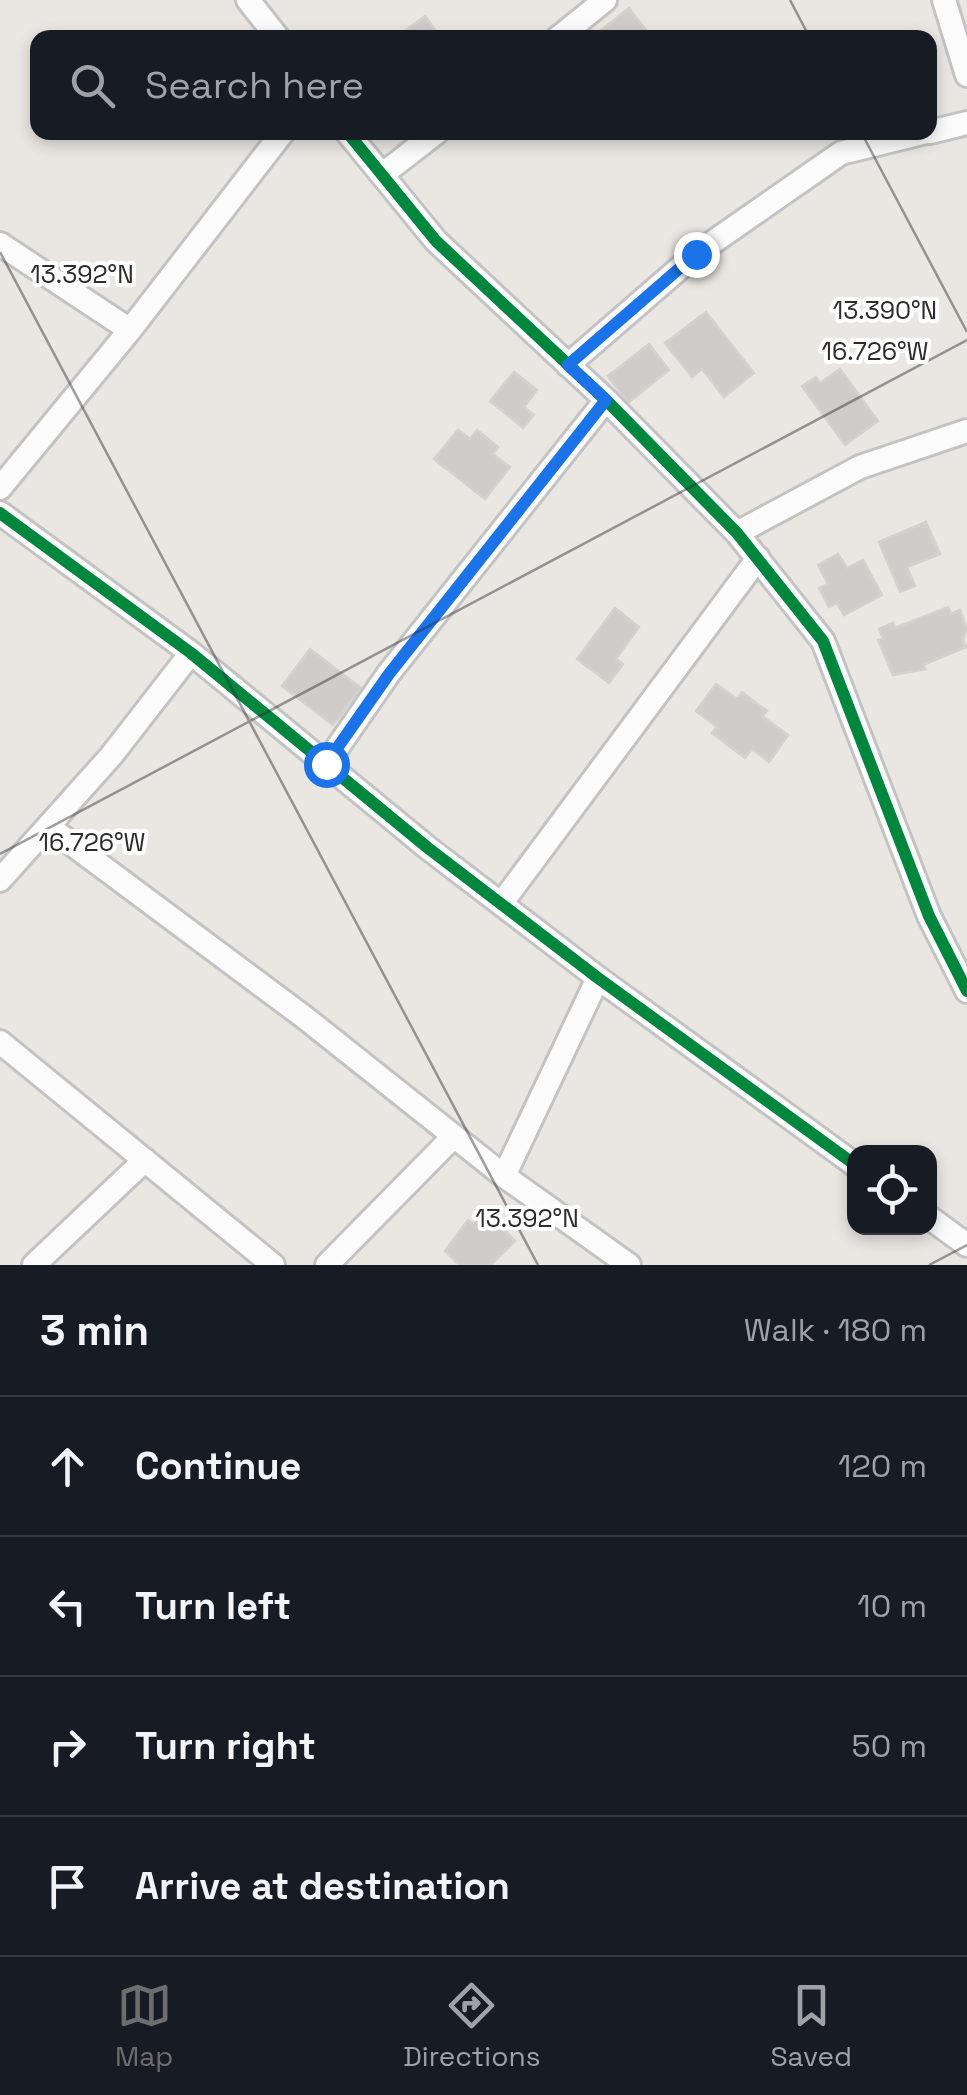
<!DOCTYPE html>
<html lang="en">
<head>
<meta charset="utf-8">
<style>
	body { margin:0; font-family:"Space Grotesk",sans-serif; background:#20242c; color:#f1f3f6 }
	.controls { position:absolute; right:30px; bottom:30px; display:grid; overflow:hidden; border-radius:20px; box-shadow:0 5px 15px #0003 }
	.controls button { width:90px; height:90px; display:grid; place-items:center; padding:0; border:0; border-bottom:2px solid #363941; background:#171b24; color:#f1f3f6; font:50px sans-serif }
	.stop { position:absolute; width:30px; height:30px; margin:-22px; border:8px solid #1a73e8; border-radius:50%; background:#fff }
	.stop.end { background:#1a73e8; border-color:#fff; box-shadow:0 2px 10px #0008 }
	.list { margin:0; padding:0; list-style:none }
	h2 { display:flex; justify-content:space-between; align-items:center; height:130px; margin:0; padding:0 40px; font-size:42px }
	h2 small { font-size:32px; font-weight:400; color:#9ea1a6 }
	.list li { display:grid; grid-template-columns:65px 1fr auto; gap:30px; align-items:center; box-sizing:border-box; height:140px; padding:0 40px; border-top:2px solid #363941 }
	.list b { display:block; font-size:38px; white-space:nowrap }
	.list em { font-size:32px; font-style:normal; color:#9ea1a6 }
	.icon { flex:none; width:55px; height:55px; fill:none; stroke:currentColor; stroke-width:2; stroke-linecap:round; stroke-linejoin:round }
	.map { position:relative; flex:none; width:967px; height:1265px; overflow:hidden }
	.search { position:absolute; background:#171b24; box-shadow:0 5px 15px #0003; left:30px; right:30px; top:30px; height:110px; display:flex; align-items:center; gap:25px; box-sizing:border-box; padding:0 35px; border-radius:20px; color:#9ea1a6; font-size:38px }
	.sheet { height:690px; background:#171b24 }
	nav { display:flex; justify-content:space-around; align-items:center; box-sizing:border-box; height:140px; border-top:2px solid #363941; background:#171b24; font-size:28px; color:#9ea1a6 }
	nav a { display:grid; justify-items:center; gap:5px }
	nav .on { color:#6e6d6c }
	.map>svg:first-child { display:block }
	.building { fill:#cfccc9; stroke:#d5d2ce; stroke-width:2.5 }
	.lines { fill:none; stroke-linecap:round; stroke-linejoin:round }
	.street-casing { stroke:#c4c3c3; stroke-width:28 }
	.street { stroke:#fcfbfb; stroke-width:22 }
	.cycleway-casing { stroke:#fff; stroke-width:19 }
	.cycleway { stroke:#00873e; stroke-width:12 }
	.route { stroke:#1a73e8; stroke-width:12 }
	.ticks { fill:none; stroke:#2c2c2c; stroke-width:2.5; stroke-opacity:0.45 }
	.ticks-label { font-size:25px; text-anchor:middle; fill:#2c2c2c; stroke:#fff; stroke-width:8; stroke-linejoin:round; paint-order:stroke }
</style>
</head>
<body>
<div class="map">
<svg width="967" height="1265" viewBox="0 0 967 1265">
	<rect width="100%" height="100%" fill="#eae6e2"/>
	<path class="building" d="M 629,8 L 652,38 L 598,38 L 596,34 Z
		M 425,16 L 441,38 L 395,38 Z
		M 706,312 L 754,373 L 724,397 L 702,369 L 692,377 L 665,343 Z
		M 649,344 L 669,370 L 628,403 L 608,376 Z
		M 840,369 L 878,421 L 845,445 L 802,386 L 816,377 L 820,383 Z
		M 514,372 L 537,390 L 524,407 L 534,415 L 523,428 L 490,401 Z
		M 458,430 L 470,439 L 477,430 L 498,447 L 493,454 L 510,467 L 485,499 L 434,459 Z
		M 926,522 L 940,554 L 907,567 L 915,586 L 900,592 L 879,542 Z
		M 838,554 L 847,568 L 863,560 L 882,595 L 844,615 L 837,603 L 829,607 L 819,588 L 828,584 L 818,565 Z
		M 948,607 L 951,614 L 960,610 L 967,629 L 963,639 L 966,647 L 923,665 L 925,669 L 893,675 L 878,640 L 883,639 L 879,629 L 893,623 L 895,628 Z
		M 615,608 L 639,627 L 616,659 L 623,664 L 609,683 L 577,659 Z
		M 310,649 L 361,688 L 333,725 L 282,686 Z
		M 716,684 L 737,699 L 742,692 L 767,711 L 762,716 L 788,735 L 769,762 L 752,749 L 745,758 L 712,733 L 717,727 L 696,711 Z
		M 486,1211 L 515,1241 L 491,1265 L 459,1265 L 445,1251 L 468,1220 L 472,1224 Z"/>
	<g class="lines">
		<g class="street-casing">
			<path id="street" d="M 248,0 L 278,38
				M 944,0 L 967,75
				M 558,38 L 605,0
				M 347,132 L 436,241 L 606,400 L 737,533 L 823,641 L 929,916 L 967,991
				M 930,132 L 967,123
				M 383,174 L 437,132
				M 0,244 L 130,330
				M 568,365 L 696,254 L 841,153 L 926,132
				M 0,488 L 130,330 L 283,132
				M 0,513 L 191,653 L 428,848 L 598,978 L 854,1164
				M 737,533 L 860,467 L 967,431
				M 326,764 L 389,673 L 606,400
				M 49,827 L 304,1017 L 504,1176 L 629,1265
				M 0,880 L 111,756 L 191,653
				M 501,904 L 758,558
				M 0,1042 L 273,1265
				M 504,1176 L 598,978
				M 930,1218 L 967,1245
				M 34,1265 L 145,1160
				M 327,1265 L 454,1136"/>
		</g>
		<use href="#street" class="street"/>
		<g class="cycleway-casing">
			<path id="cycleway" d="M 347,132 L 436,241 L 606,400 L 737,533 L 823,641 L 929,916 L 967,991
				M 0,513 L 191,653 L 428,848 L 598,978 L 854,1164"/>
		</g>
		<use href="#cycleway" class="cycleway"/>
	</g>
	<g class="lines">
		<path class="route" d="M 326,764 L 389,674 L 606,400 L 568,365 L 696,254"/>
	</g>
	<path class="ticks" d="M 790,0 L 810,38M 861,132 L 967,332M 0,252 L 538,1265M 0,854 L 967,340M 929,1265 L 967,1245"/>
	<g class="ticks-label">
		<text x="82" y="283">13.392°N</text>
		<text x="885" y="319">13.390°N</text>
		<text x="875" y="360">16.726°W</text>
		<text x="92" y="851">16.726°W</text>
		<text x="527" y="1227">13.392°N</text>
	</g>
</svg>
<div class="controls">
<button><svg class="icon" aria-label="locate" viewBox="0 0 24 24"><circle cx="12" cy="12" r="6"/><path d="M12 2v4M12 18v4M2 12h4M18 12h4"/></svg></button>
</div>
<div class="stop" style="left:326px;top:764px"></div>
<div class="stop end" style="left:696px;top:254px"></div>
<div class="search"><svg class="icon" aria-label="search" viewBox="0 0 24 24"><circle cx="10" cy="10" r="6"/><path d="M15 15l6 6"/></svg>Search here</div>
</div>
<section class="sheet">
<h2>3 min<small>Walk · 180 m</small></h2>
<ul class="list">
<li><svg class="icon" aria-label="ahead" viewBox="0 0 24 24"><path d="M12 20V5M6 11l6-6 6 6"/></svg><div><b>Continue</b></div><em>120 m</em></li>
<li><svg class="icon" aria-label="left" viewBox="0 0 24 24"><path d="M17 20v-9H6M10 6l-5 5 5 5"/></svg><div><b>Turn left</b></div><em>10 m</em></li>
<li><svg class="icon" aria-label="right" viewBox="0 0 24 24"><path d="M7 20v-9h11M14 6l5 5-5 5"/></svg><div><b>Turn right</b></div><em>50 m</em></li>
<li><svg class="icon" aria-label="arrive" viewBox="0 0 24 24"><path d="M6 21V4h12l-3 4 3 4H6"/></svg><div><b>Arrive at destination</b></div></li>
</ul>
</section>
<nav>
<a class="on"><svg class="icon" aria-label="map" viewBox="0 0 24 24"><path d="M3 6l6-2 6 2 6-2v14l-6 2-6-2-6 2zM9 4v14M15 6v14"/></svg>Map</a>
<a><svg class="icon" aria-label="directions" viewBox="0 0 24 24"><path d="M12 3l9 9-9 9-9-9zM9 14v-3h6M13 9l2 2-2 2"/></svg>Directions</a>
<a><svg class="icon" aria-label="saved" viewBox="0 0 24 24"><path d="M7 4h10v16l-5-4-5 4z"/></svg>Saved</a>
</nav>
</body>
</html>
